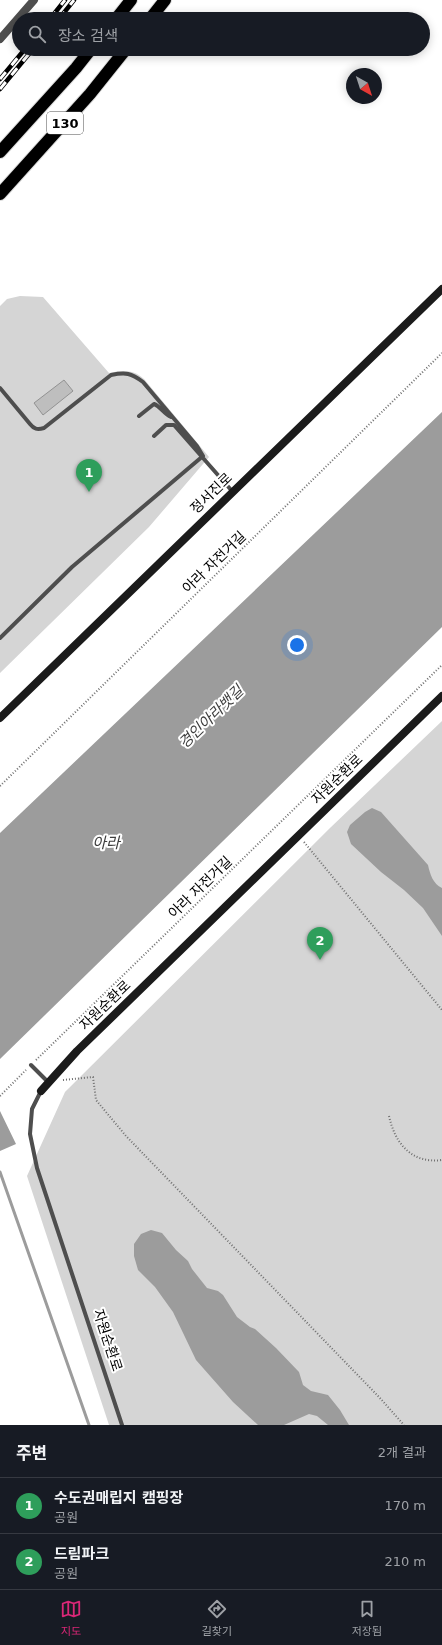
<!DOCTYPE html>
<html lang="ko">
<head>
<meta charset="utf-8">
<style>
	body { margin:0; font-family:"DejaVu Sans","Noto Sans KR",sans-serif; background:#242831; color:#f1f3f6 }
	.compass { position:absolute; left:346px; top:68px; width:36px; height:36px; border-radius:50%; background:#171b24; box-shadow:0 2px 10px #0003; rotate:141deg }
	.you { position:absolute; left:297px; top:645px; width:14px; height:14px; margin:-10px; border:3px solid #fff; border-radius:50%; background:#1a73e8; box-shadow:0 0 0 6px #1a73e833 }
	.badge { display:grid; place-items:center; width:26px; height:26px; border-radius:50%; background:#db2777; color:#fff; font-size:13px; font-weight:700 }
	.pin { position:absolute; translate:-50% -33px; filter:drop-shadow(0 1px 2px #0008) }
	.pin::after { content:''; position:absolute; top:21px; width:14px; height:12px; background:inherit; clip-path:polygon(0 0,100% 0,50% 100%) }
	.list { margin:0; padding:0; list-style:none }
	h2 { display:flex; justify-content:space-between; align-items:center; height:52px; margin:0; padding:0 16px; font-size:17px }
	h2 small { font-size:13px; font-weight:400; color:#9ea1a6 }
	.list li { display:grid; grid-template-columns:26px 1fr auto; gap:12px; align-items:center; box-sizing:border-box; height:56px; padding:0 16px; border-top:1px solid #363941 }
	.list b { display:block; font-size:15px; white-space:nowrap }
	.list p { margin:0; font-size:13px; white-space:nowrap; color:#9ea1a6 }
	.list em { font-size:13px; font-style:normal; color:#9ea1a6 }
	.icon { flex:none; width:22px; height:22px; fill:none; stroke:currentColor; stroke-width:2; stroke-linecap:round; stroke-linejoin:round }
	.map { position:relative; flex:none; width:442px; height:1425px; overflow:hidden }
	.search { position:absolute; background:#171b24; box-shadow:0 2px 10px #0003; left:12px; right:12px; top:12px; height:44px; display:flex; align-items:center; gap:10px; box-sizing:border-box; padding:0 14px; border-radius:22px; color:#9ea1a6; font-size:15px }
	.sheet { height:164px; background:#171b24 }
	nav { display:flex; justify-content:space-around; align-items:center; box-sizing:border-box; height:56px; border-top:1px solid #363941; background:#171b24; font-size:11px; color:#9ea1a6 }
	nav a { display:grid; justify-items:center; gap:2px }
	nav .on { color:#db2777 }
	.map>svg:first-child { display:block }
	.green { fill:#d5d5d5 }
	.water { fill:#9c9c9c }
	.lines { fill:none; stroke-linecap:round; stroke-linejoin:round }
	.stream { stroke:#9c9c9c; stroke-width:3 }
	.building { fill:#bebebe; stroke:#929292 }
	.highway-casing { stroke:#dbdbdb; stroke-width:14 }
	.path { stroke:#707070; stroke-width:2; stroke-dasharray:1 2; stroke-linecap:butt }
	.lane { stroke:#4e4e4e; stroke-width:4 }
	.street { stroke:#4e4e4e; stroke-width:8 }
	.secondary { stroke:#1b1b1b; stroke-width:8 }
	.highway { stroke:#000; stroke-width:12 }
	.rail-casing { stroke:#000; stroke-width:4.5 }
	.rail { stroke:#fff; stroke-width:3; stroke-dasharray:9; stroke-linecap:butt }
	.labels { text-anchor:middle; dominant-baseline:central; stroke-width:4; stroke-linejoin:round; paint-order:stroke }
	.shield { fill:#fff; stroke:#4c4c4c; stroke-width:1 }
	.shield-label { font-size:13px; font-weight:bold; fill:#000 }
	.street-label { font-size:14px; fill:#000; stroke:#fff }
	.water-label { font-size:15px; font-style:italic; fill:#3d3d3d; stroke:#fff }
</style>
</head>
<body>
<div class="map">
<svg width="442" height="1425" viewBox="0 0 442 1425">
	<rect width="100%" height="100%" fill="#fff"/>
	<path class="green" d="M 20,296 L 43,297 L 109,373 C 123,370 133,369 144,379 L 209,457 L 149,527 L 0,673 L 0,306 L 7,299 Z
		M 442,721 L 442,1425 L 109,1425 L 27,1176 L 65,1092 L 330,828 Z"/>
	<path class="water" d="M 442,412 L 442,627 L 0,1059 L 0,833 Z
		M 372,808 L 381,812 L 428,865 C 430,874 433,884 442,888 L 442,936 L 423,908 L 404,890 L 381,872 L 351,844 L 347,832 L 350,825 L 365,812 Z
		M 0,1111 L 16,1144 L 0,1151 Z
		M 151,1230 L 162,1233 L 176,1250 L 188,1261 L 192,1269 L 207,1288 L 218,1291 L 223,1295 L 237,1317 L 250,1327 L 255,1329 L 276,1348 L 299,1372 L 303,1385 L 311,1391 L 328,1395 L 340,1410 L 349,1425 L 328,1425 L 317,1416 L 309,1414 L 284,1425 L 258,1425 L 233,1402 L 196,1360 L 173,1312 L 155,1287 L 138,1270 L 134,1256 L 134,1244 L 141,1234 Z"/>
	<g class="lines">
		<path class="stream" d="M 0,1172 L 89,1425"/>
	</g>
	<path class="building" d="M 64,380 L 73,391 L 43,415 L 34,403 Z"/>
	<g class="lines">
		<g class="highway-casing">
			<path id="highway" d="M 116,19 L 131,0
				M 150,19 L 165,0
				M 0,152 L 76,68 L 91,49
				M 0,194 L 90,94 L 126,49"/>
		</g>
		<path class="path" d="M 0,786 L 442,353
			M 304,842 L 442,1010
			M 36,1060 L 442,665
			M 63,1080 L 93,1077 L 96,1100 L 126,1136 L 379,1397 L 404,1425
			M 0,1096 L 26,1070
			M 389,1116 C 395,1143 411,1164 442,1160"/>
		<path class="lane" d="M 0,388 L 30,424 C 34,429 37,430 44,428 L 111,375 C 126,372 131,373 143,382 L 197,446 L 203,456
			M 139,416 L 154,404 C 160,406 164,414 171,417
			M 154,436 L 166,425 L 174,425 L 232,491
			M 0,638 L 72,567 L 203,456
			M 31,1065 L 48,1082
			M 41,1091 L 32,1109 L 30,1134 L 37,1168 L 122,1425"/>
		<path class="street" d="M 0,39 L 34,0"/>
		<path class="secondary" d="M 0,718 L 442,289
			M 41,1091 L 77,1051 L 442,696"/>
		<use href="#highway" class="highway"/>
		<g class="rail-casing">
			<path id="rail" d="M 50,19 L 65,0
				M 59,19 L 74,0
				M 0,79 L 25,49
				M 0,89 L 33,49"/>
		</g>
		<use href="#rail" class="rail"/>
	</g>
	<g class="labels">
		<rect class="shield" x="47" y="112" width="36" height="22" rx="3"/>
		<g class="shield-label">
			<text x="65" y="123">130</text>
		</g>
		<g class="street-label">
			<text transform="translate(211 493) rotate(-44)">정서진로</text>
			<text transform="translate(214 562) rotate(-44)">아라 자전거길</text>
			<text transform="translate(337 779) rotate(-44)">자원순환로</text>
			<text transform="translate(200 887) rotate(-44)">아라 자전거길</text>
			<text transform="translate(105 1005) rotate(-44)">자원순환로</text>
			<text transform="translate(108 1340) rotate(72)">자원순환로</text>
		</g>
		<g class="water-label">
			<text transform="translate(211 717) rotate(-44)">경인아라뱃길</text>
			<text x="106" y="843">아라</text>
		</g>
	</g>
</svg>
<svg class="compass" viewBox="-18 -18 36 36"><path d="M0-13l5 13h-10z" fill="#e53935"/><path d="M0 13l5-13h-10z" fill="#9ea1a6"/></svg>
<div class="you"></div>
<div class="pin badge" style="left:89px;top:492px;background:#2e9e5b">1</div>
<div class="pin badge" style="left:320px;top:960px;background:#2e9e5b">2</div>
<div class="search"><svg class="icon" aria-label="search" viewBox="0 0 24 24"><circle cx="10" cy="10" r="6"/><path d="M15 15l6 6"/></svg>장소 검색</div>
</div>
<section class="sheet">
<h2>주변<small>2개 결과</small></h2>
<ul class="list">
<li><span class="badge" style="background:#2e9e5b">1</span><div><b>수도권매립지 캠핑장</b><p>공원</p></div><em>170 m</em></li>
<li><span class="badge" style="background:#2e9e5b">2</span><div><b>드림파크</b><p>공원</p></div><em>210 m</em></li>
</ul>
</section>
<nav>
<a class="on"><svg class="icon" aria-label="map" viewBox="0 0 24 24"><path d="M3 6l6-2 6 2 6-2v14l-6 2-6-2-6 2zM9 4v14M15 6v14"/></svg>지도</a>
<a><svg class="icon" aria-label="directions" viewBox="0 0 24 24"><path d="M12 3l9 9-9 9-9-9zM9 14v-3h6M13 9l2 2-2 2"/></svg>길찾기</a>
<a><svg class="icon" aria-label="saved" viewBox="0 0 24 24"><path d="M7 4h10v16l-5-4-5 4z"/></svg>저장됨</a>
</nav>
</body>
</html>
